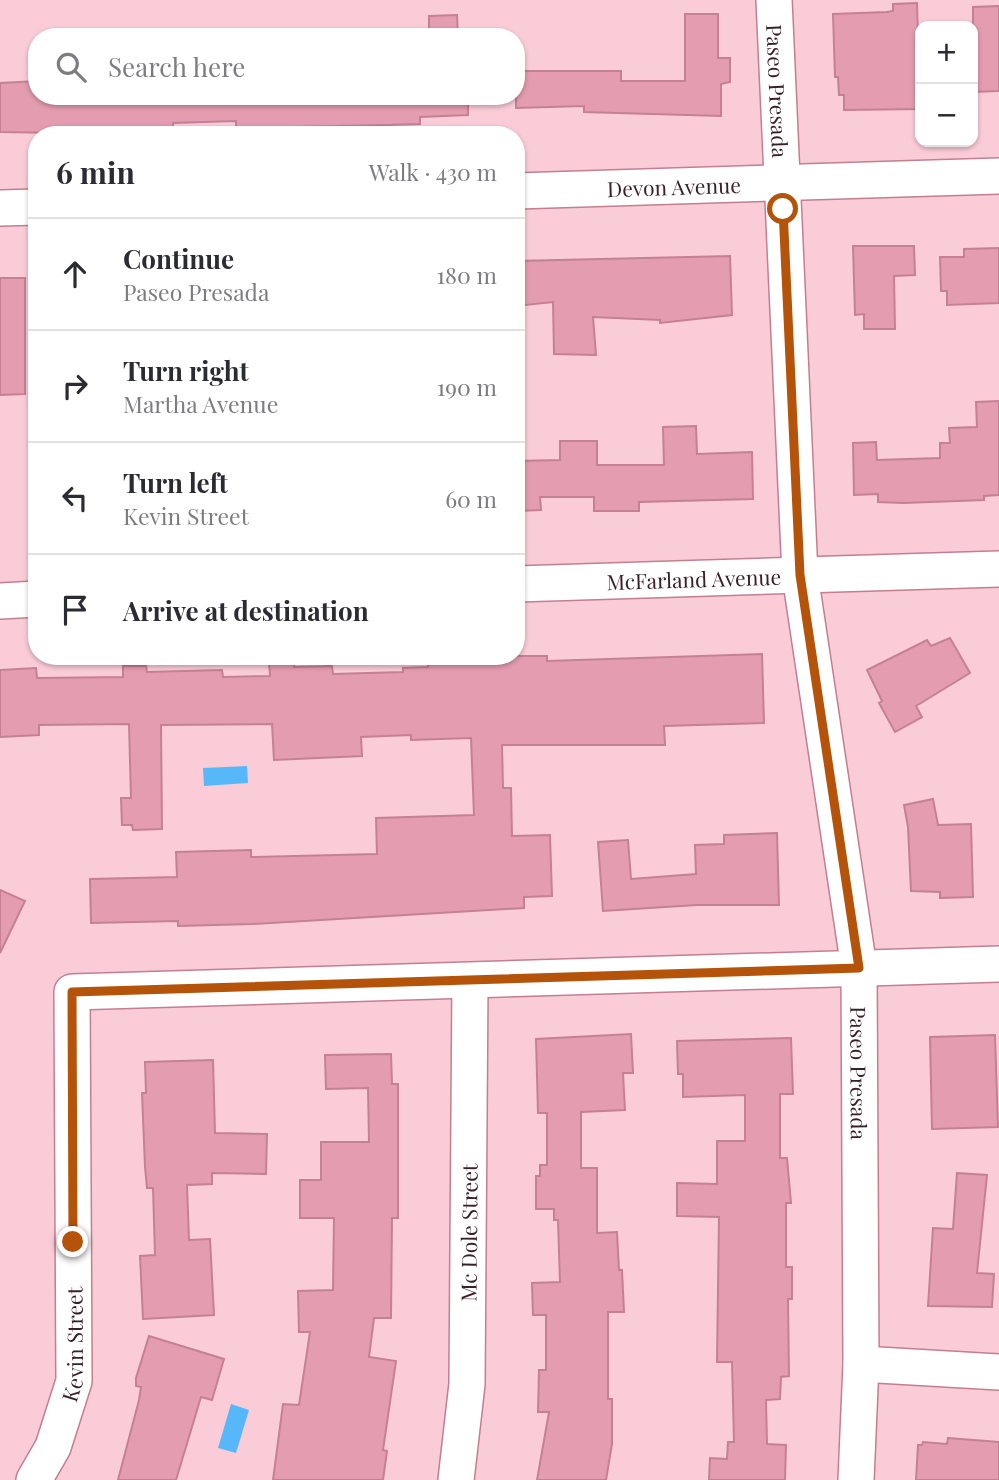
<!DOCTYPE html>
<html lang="en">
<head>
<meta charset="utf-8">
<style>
	body { margin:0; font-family:"Playfair Display",serif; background:#f2f2f3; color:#2b2b33 }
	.controls { position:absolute; right:21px; top:21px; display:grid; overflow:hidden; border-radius:14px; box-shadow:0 2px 5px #0004 }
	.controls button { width:63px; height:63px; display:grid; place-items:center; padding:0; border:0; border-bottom:2px solid #e1e1e2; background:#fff; color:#2b2b33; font:35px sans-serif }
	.stop { position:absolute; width:21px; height:21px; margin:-16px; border:5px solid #b45309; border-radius:50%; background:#fff }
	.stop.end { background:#b45309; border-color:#fff; box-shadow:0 2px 7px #0008 }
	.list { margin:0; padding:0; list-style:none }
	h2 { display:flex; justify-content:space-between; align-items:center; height:91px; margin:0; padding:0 28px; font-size:30px }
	h2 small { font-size:23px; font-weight:400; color:#7c7c81 }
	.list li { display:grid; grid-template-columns:46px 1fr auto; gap:21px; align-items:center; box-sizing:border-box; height:112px; padding:0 28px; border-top:2px solid #e1e1e2 }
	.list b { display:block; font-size:26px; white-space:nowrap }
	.list p { margin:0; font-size:23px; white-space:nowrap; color:#7c7c81 }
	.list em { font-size:23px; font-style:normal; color:#7c7c81 }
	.icon { flex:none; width:38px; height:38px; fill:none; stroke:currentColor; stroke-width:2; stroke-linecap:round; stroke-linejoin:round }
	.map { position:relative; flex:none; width:999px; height:1480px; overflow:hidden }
	.search { position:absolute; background:#fff; box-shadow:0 2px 5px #0004; left:28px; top:28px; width:497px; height:77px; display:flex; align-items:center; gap:18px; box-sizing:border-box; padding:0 24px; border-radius:28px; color:#7c7c81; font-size:26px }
	.panel { position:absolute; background:#fff; box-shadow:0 2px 5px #0004; left:28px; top:126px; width:497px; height:539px; border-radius:28px }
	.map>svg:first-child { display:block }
	.water { fill:#57b8f9 }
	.building { fill:#e49cb0; stroke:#c68094; stroke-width:2 }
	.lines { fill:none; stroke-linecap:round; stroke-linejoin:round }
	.minor-casing { stroke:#c47e92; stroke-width:38 }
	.minor { stroke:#fff; stroke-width:35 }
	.route { stroke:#b45309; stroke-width:9 }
	.labels { text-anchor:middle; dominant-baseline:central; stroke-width:7; stroke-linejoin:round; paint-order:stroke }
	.street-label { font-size:21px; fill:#3c2029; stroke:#fbfbfb }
</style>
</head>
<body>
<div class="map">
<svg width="999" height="1480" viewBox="0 0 999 1480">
	<rect width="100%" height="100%" fill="#faccd8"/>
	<path class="water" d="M 247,766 L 248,783 L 204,786 L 203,768 Z
		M 231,1404 L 249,1410 L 236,1453 L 218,1448 Z"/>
	<path class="building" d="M 917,3 L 920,109 L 844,110 L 844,95 L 839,95 L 838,77 L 835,77 L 833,14 L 887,12 L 893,11 L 893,4 Z
		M 999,6 L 999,91 L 973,92 L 973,7 Z
		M 685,14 L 718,14 L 718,58 L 730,58 L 730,82 L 721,84 L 721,116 L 584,112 L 584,106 L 516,108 L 516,71 L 621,71 L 621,81 L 685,81 Z
		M 457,15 L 458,37 L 429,37 L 429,16 Z
		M 37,81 L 37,96 L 468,96 L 468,115 L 420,117 L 420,124 L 389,125 L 236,128 L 236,121 L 173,123 L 173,135 L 0,132 L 0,83 Z
		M 853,246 L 914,246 L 915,275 L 894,276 L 895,329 L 864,329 L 864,314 L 855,315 Z
		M 999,248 L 999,303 L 947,305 L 947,291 L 941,291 L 940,257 L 964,257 L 964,249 Z
		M 730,256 L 732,315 L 660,323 L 660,320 L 593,317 L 596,355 L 554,354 L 553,302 L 516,306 L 516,261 Z
		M 0,278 L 25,278 L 25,394 L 0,395 Z
		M 999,401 L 999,495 L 984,496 L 984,500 L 903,503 L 878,502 L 878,494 L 854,495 L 853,443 L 876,442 L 877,460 L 940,458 L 940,443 L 950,443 L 949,428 L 977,427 L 976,402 Z
		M 696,426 L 697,454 L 752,452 L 753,499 L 639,502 L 639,511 L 594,511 L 594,497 L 540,497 L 541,510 L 516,511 L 516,461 L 560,460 L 560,441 L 597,441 L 597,465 L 664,465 L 663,427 Z
		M 950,638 L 970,673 L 916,706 L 922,717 L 895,732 L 879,703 L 882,701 L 867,670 L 927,640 L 931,646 Z
		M 762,654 L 764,723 L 664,726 L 665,745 L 502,745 L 503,788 L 511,788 L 512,836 L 550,835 L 552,896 L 524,897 L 524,908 L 252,924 L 178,926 L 178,921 L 91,923 L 90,879 L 177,877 L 176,852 L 251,850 L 251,857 L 377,854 L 376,818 L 474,815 L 471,738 L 411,740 L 411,735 L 361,737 L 362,756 L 274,760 L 272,724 L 161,725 L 162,829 L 133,830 L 132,825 L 122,825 L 121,798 L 131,798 L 129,724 L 39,725 L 39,735 L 0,737 L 0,670 L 36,668 L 37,678 L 123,677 L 123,666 L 146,666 L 147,672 L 222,670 L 223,677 L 270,676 L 269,663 L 294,662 L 294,667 L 332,666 L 333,674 L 403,672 L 403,668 L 428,667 L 428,656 L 547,656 L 547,661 Z
		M 933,799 L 938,825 L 971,824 L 973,897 L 940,898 L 940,892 L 911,891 L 908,827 L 904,805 Z
		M 777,833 L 779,905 L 697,905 L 603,911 L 598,842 L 628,840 L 631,879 L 696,874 L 695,845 L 724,844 L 724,835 Z
		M 0,890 L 25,901 L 0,953 Z
		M 631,1034 L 633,1073 L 623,1073 L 625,1110 L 581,1112 L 581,1168 L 597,1168 L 597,1233 L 617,1232 L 619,1270 L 622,1270 L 624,1312 L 608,1312 L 608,1399 L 612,1399 L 612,1444 L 606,1480 L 537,1480 L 549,1412 L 538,1412 L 539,1370 L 546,1370 L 546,1315 L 533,1315 L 532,1283 L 560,1282 L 558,1220 L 554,1220 L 554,1209 L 536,1209 L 536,1176 L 540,1176 L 540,1165 L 547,1165 L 547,1113 L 538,1113 L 536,1039 Z
		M 995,1035 L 998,1127 L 932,1129 L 930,1037 Z
		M 791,1038 L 793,1094 L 780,1094 L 780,1158 L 787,1158 L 791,1203 L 786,1203 L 786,1267 L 792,1267 L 792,1299 L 788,1299 L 789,1376 L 781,1377 L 780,1399 L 766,1400 L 767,1444 L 786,1445 L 785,1480 L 709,1480 L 710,1458 L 727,1459 L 728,1442 L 734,1442 L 732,1362 L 717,1362 L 719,1217 L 677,1216 L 677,1183 L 717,1184 L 717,1141 L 745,1141 L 745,1095 L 683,1097 L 683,1074 L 678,1074 L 677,1041 Z
		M 391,1054 L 392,1084 L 398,1084 L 398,1218 L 392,1218 L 391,1318 L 374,1318 L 369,1357 L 396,1361 L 383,1450 L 387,1451 L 383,1480 L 273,1480 L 283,1404 L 299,1405 L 310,1332 L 299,1332 L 298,1291 L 333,1290 L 334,1218 L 300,1218 L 300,1180 L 321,1180 L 321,1142 L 369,1142 L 368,1088 L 326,1089 L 325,1055 Z
		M 213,1060 L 215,1133 L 267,1134 L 266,1174 L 212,1173 L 212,1184 L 187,1185 L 189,1240 L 210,1239 L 214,1315 L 143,1319 L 140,1256 L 155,1255 L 153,1188 L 147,1188 L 145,1167 L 142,1093 L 146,1093 L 145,1062 Z
		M 957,1173 L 987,1175 L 977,1273 L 994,1274 L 992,1307 L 928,1306 L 933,1228 L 953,1229 Z
		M 149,1336 L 224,1359 L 212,1400 L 201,1397 L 176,1480 L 118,1480 L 139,1400 L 141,1387 L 136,1386 L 136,1378 Z
		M 948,1438 L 999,1442 L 999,1480 L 916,1480 L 918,1445 L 922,1445 L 923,1442 L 947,1444 Z"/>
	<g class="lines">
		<g class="minor-casing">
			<g id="minor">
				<path id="s1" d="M 774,0 L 800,575 L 859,968 L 861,1364 L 856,1480"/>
				<path id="s2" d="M 516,191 L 999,176"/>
				<path d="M 0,208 L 37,207"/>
				<path id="s3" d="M 516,584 L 999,569"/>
				<path d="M 0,601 L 37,599"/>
				<path d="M 861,1364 L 999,1372"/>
				<path id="s4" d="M 34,1480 L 53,1447 L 74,1381 L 72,992 L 999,964"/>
				<path id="s5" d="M 456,1480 L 467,1384 L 470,982"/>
			</g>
		</g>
		<use href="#minor" class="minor"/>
	</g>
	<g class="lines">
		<path class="route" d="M 73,1242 L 72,992 L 859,968 L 800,575 L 783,209"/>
	</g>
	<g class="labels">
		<g class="street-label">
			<text stroke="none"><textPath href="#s1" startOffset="91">Paseo Presada</textPath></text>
			<text stroke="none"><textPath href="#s2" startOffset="158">Devon Avenue</textPath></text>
			<text stroke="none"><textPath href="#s3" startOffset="178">McFarland Avenue</textPath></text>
			<text stroke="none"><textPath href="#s1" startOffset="1078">Paseo Presada</textPath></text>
			<text stroke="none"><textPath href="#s5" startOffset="248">Mc Dole Street</textPath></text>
			<text stroke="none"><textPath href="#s4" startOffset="144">Kevin Street</textPath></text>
		</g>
	</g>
</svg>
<div class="controls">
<button>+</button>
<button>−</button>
</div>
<div class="stop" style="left:783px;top:209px"></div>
<div class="stop end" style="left:73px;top:1242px"></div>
<div class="search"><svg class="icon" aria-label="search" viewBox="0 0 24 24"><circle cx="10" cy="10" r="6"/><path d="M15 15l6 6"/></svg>Search here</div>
<section class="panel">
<h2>6 min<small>Walk · 430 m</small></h2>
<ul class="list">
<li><svg class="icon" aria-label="ahead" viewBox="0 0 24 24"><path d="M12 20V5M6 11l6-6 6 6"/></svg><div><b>Continue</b><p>Paseo Presada</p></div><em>180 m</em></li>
<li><svg class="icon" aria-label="right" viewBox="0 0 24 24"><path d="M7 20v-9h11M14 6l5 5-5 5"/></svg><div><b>Turn right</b><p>Martha Avenue</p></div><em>190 m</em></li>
<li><svg class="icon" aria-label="left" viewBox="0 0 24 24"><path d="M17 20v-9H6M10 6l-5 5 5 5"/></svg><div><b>Turn left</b><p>Kevin Street</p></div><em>60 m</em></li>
<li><svg class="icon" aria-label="arrive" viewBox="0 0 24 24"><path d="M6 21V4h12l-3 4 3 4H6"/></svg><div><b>Arrive at destination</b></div></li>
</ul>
</section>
</div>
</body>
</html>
